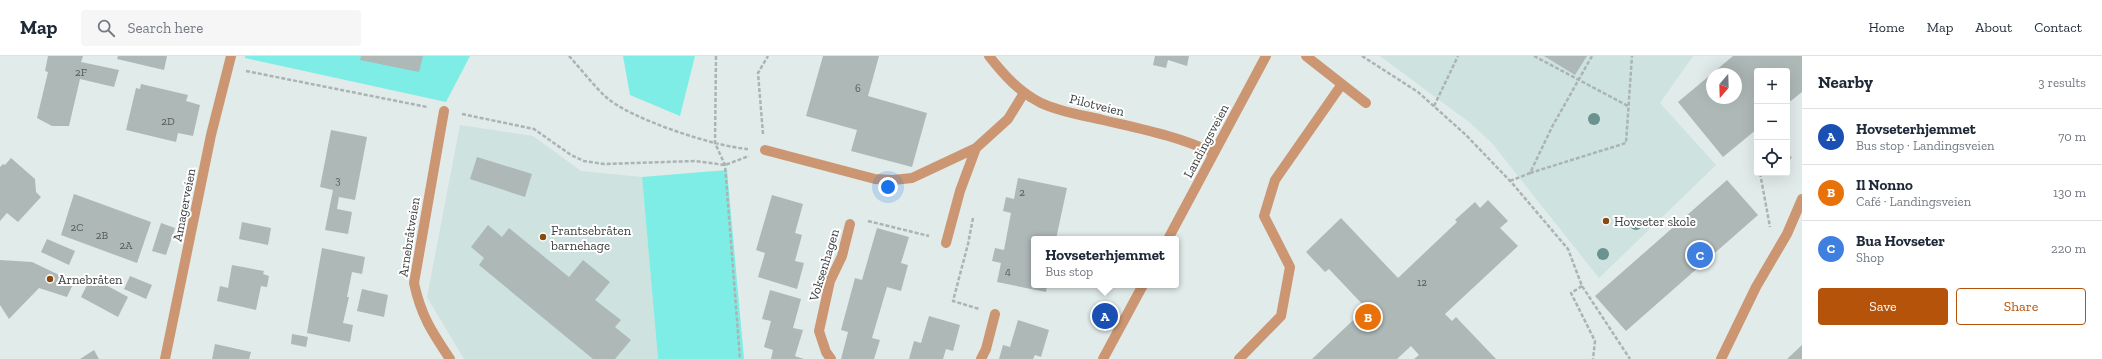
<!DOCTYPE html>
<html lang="en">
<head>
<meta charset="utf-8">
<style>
	body { margin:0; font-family:"Zilla Slab",serif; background:#f6f6f7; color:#1f2937 }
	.controls { position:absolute; right:12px; top:12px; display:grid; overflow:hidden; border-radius:4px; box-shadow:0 4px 16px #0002 }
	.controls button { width:36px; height:36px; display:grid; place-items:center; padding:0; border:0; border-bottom:1px solid #e0e1e3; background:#fff; color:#1f2937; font:20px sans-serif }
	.compass { position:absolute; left:1706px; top:12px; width:36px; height:36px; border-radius:50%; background:#fff; box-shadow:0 4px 16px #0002; rotate:199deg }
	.you { position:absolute; left:888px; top:131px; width:14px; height:14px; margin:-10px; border:3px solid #fff; border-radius:50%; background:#1a73e8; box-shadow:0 0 0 6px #1a73e833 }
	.badge { display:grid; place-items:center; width:26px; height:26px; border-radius:50%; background:#b45309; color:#fff; font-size:13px; font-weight:700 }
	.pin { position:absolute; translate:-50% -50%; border:2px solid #fff; box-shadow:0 1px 4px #0006 }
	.popup { position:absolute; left:1031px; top:180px; width:148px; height:52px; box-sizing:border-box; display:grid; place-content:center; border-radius:4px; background:#fff; filter:drop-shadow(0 1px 3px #0005); font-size:13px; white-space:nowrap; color:#747a83 }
	.popup b { font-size:15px; color:#1f2937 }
	.popup::after { content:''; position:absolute; left:50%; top:100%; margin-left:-8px; border:8px solid transparent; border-top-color:#fff }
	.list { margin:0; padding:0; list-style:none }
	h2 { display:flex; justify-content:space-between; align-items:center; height:52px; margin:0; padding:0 16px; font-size:17px }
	h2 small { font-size:13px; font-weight:400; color:#747a83 }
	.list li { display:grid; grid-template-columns:26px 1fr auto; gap:12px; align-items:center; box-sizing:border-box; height:56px; padding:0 16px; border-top:1px solid #e0e1e3 }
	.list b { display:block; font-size:15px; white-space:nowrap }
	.list p { margin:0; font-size:13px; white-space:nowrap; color:#747a83 }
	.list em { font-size:13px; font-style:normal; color:#747a83 }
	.actions { display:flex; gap:8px; padding:12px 16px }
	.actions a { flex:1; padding:9px 0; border:1px solid #b45309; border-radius:4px; text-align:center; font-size:14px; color:#b45309 }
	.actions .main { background:#b45309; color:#fff }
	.icon { flex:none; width:22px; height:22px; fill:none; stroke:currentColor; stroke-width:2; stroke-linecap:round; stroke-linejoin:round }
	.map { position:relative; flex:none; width:1802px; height:303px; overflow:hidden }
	header { display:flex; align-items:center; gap:24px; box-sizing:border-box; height:56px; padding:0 20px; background:#fff; border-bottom:1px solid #e0e1e3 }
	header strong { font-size:19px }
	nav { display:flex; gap:22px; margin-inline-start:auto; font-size:14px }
	.search { width:280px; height:36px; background:#f6f6f7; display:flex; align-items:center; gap:10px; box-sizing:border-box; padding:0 14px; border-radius:4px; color:#747a83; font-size:15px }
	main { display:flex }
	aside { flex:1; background:#fff }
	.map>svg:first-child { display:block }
	.built { fill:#cee2e0 }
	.green { fill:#7eede5 }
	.building { fill:#aeb8b7; fill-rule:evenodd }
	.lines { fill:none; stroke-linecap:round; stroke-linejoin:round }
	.path { stroke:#acb4b3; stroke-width:2.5; stroke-dasharray:4 2; stroke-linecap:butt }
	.minor { stroke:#cb9671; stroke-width:10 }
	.tree { fill:#6a9290 }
	.poi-dot { fill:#894a11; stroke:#fff; stroke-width:1.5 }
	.labels { text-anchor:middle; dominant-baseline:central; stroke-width:4; stroke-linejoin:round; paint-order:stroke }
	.number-label { font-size:11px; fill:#575c5c }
	.street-label { font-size:13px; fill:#3a3e3d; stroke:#fff }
	.poi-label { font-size:13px; fill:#3a3e3d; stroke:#fff; text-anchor:start }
</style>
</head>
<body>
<header>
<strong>Map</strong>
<div class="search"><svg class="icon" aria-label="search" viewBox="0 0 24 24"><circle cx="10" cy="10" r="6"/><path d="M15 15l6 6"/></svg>Search here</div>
<nav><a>Home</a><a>Map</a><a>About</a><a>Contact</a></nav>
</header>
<main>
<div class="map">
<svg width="1802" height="303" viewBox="0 0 1802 303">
	<rect width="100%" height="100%" fill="#e1ebea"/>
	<path class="built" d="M 1380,0 L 1693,0 L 1660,47 L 1716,109 L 1599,222 L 1491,86 L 1469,66 Z
		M 460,69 L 533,80 L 581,115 L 642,121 L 658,303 L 464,303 L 427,241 Z"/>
	<path class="green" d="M 245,0 L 470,0 L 446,46 L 245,2 Z
		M 623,0 L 695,0 L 680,60 L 630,39 Z
		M 727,114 L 744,303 L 658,303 L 642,121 Z"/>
	<path class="building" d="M 48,0 L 83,0 L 81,6 L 119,14 L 114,31 L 80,23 L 69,70 L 52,70 L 37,62 L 48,16 L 45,15 Z
		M 118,0 L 167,0 L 164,14 L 117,3 Z
		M 361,0 L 423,0 L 419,16 L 360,4 Z
		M 823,0 L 879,0 L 868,40 L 927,57 L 912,111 L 851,95 L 857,74 L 806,60 Z
		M 1155,0 L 1189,0 L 1187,10 L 1168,4 L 1166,12 L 1153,9 Z
		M 1544,0 L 1587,0 L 1575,19 Z
		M 1733,0 L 1802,0 L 1802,36 L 1787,48 L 1787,15 L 1757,15 L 1757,73 L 1723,101 L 1678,46 ZM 1712,18 L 1736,18 L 1736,42 L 1712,42 Z
		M 141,28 L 188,39 L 186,45 L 200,49 L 193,80 L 178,77 L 176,86 L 126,74 L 136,32 L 140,33 Z
		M 331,74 L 367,81 L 355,144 L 339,141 L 337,153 L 352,156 L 348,178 L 325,174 L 333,134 L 320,131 Z
		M 1787,95 L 1792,102 L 1787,105 Z
		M 477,101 L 532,118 L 525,141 L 470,123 Z
		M 11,102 L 35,123 L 36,136 L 41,141 L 18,166 L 7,157 L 0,165 L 0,111 L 3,108 L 5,109 Z
		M 1018,122 L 1067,132 L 1056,183 L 1034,183 L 1034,229 L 1047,229 L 1046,236 L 997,226 L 1001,207 L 992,205 L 995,192 L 1004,194 L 1011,157 L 1003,155 L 1006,141 L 1014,143 Z
		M 1727,124 L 1758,159 L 1626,275 L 1595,240 Z
		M 74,138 L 151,166 L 137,207 L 61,179 Z
		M 772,139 L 803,148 L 795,177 L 802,179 L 795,205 L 804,207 L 797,233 L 758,221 L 765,197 L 756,194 Z
		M 1488,144 L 1508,165 L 1500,172 L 1518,190 L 1445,258 L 1452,265 L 1456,261 L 1496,303 L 1414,303 L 1419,299 L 1411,290 L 1397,303 L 1312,303 L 1366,252 L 1329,213 L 1325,216 L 1306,196 L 1341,162 L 1398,222 L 1457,166 L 1455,164 L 1475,146 L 1480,152 Z
		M 242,166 L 271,172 L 268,189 L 239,183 Z
		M 161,167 L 175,172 L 166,199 L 152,195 Z
		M 488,169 L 502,181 L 509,172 L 569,221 L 583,204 L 610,226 L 595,244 L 621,264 L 615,271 L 631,284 L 615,303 L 593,303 L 479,209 L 484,202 L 471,191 Z
		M 877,172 L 909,181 L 901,207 L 908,209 L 901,235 L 887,231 L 872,282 L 880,284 L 874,303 L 841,303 L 848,276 L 841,274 L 855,222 L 862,224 Z
		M 47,183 L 75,195 L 69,209 L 41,196 Z
		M 322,192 L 365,201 L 362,218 L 352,216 L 347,241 L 349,241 L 343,267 L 353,269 L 350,286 L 307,277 Z
		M 0,204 L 32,206 L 74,226 L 67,241 L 39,232 L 9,263 L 0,249 Z
		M 232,209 L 264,215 L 263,218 L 269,220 L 267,231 L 261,230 L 256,254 L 217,245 L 220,230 L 228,232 Z
		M 130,220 L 152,229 L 146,243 L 124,233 Z
		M 91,221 L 128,241 L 118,261 L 81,241 Z
		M 362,233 L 388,239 L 384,261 L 357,255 Z
		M 770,234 L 801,243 L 793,272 L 803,274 L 795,300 L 804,303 L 771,303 L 773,294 L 764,291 L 771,265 L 762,263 Z
		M 929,260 L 960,269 L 953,295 L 946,293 L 943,303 L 909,303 L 914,285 L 921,287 Z
		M 1018,264 L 1049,274 L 1041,301 L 1035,299 L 1033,303 L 999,303 L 1003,289 L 1010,291 Z
		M 292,278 L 308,281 L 306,291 L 291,288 Z
		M 215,288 L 251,296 L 249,303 L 212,303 Z
		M 1802,289 L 1802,303 L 1787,303 Z
		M 94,294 L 99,303 L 80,303 Z"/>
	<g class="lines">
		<path class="path" d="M 569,0 C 581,13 593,29 606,41 C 630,63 716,91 748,93
			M 716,0 L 715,87 L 725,109 L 740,303
			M 1362,0 L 1418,36 L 1466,79 L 1512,127 L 1568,193 L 1582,230 L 1630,303
			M 1534,0 L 1628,50
			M 246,15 L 427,51
			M 1434,50 L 1458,0
			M 462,58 L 534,73 L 571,99 L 584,105 L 604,108 L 695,105 L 725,109 L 749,100
			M 763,78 L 758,17 L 768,0
			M 1756,97 L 1757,101
			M 1530,117 L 1626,87 L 1632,0
			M 1760,117 L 1770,171
			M 1510,125 L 1530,117 L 1552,71 L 1592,0
			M 973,162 L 968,188 L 953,245 L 979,253
			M 868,165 L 929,180
			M 1582,230 L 1571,237 L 1595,285 L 1593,303"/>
		<path class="minor" d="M 989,0 C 1003,18 1019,36 1041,47 C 1060,56 1082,59 1103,64 C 1141,73 1178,80 1214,97
			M 1306,0 L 1366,47
			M 444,55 L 414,227 C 421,260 432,276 450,303
			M 765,94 L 875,123 L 893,124 L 912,122 L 976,92 L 1008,63 L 1024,37
			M 1168,183 L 1266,0
			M 946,187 L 960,135 L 976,92
			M 165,303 L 211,79 L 231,0
			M 831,303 L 826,296 L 819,275 L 830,225 L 842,200 L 850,168
			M 981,303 L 986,293 L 995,258
			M 1103,303 L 1143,229
			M 1239,303 L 1281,260 L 1290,211 L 1264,160 L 1275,124 L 1342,28
			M 1721,303 L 1756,231 L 1787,178 L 1802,143"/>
	</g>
	<g class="tree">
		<circle cx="1594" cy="63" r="6"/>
		<circle cx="1636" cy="168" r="6"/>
		<circle cx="1603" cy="198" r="6"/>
	</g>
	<g class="poi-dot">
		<circle cx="1606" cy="165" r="4"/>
		<circle cx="543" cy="181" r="4"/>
		<circle cx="50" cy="223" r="4"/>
	</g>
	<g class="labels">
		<g class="number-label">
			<text x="81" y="16">2F</text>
			<text x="858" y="32">6</text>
			<text x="168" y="65">2D</text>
			<text x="338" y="124">3</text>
			<text x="1022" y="136">2</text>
			<text x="77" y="171">2C</text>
			<text x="102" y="179">2B</text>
			<text x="126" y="189">2A</text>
			<text x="1008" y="215">4</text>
			<text x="1422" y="226">12</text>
		</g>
		<g class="street-label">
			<text transform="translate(1097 49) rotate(14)">Pilotveien</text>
			<text transform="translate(1206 85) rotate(-62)">Landingsveien</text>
			<text transform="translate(184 149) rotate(-79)">Amagerveien</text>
			<text transform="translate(409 181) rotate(-81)">Arnebråtveien</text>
			<text transform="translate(824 209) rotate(-73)">Voksenhagen</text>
		</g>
		<g class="poi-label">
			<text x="1614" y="165">Hovseter skole</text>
			<text x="551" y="174">Frantsebråten<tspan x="551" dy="15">barnehage</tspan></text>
			<text x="58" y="223">Arnebråten</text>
		</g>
	</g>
</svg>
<div class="controls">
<button>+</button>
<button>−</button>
<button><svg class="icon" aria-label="locate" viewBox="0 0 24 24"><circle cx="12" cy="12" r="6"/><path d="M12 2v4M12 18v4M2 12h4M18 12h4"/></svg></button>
</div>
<svg class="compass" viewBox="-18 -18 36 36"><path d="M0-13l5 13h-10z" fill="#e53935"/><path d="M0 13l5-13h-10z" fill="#747a83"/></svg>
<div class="you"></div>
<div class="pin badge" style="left:1105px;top:260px;background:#1a4fb4">A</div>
<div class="popup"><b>Hovseterhjemmet</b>Bus stop</div>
<div class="pin badge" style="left:1368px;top:261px;background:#e8710a">B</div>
<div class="pin badge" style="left:1700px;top:199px;background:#3f7fe0">C</div>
</div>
<aside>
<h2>Nearby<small>3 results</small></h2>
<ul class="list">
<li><span class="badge" style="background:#1a4fb4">A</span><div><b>Hovseterhjemmet</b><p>Bus stop · Landingsveien</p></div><em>70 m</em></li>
<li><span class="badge" style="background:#e8710a">B</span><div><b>Il Nonno</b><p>Café · Landingsveien</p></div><em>130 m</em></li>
<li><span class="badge" style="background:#3f7fe0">C</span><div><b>Bua Hovseter</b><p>Shop</p></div><em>220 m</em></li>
</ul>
<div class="actions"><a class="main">Save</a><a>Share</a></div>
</aside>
</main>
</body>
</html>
